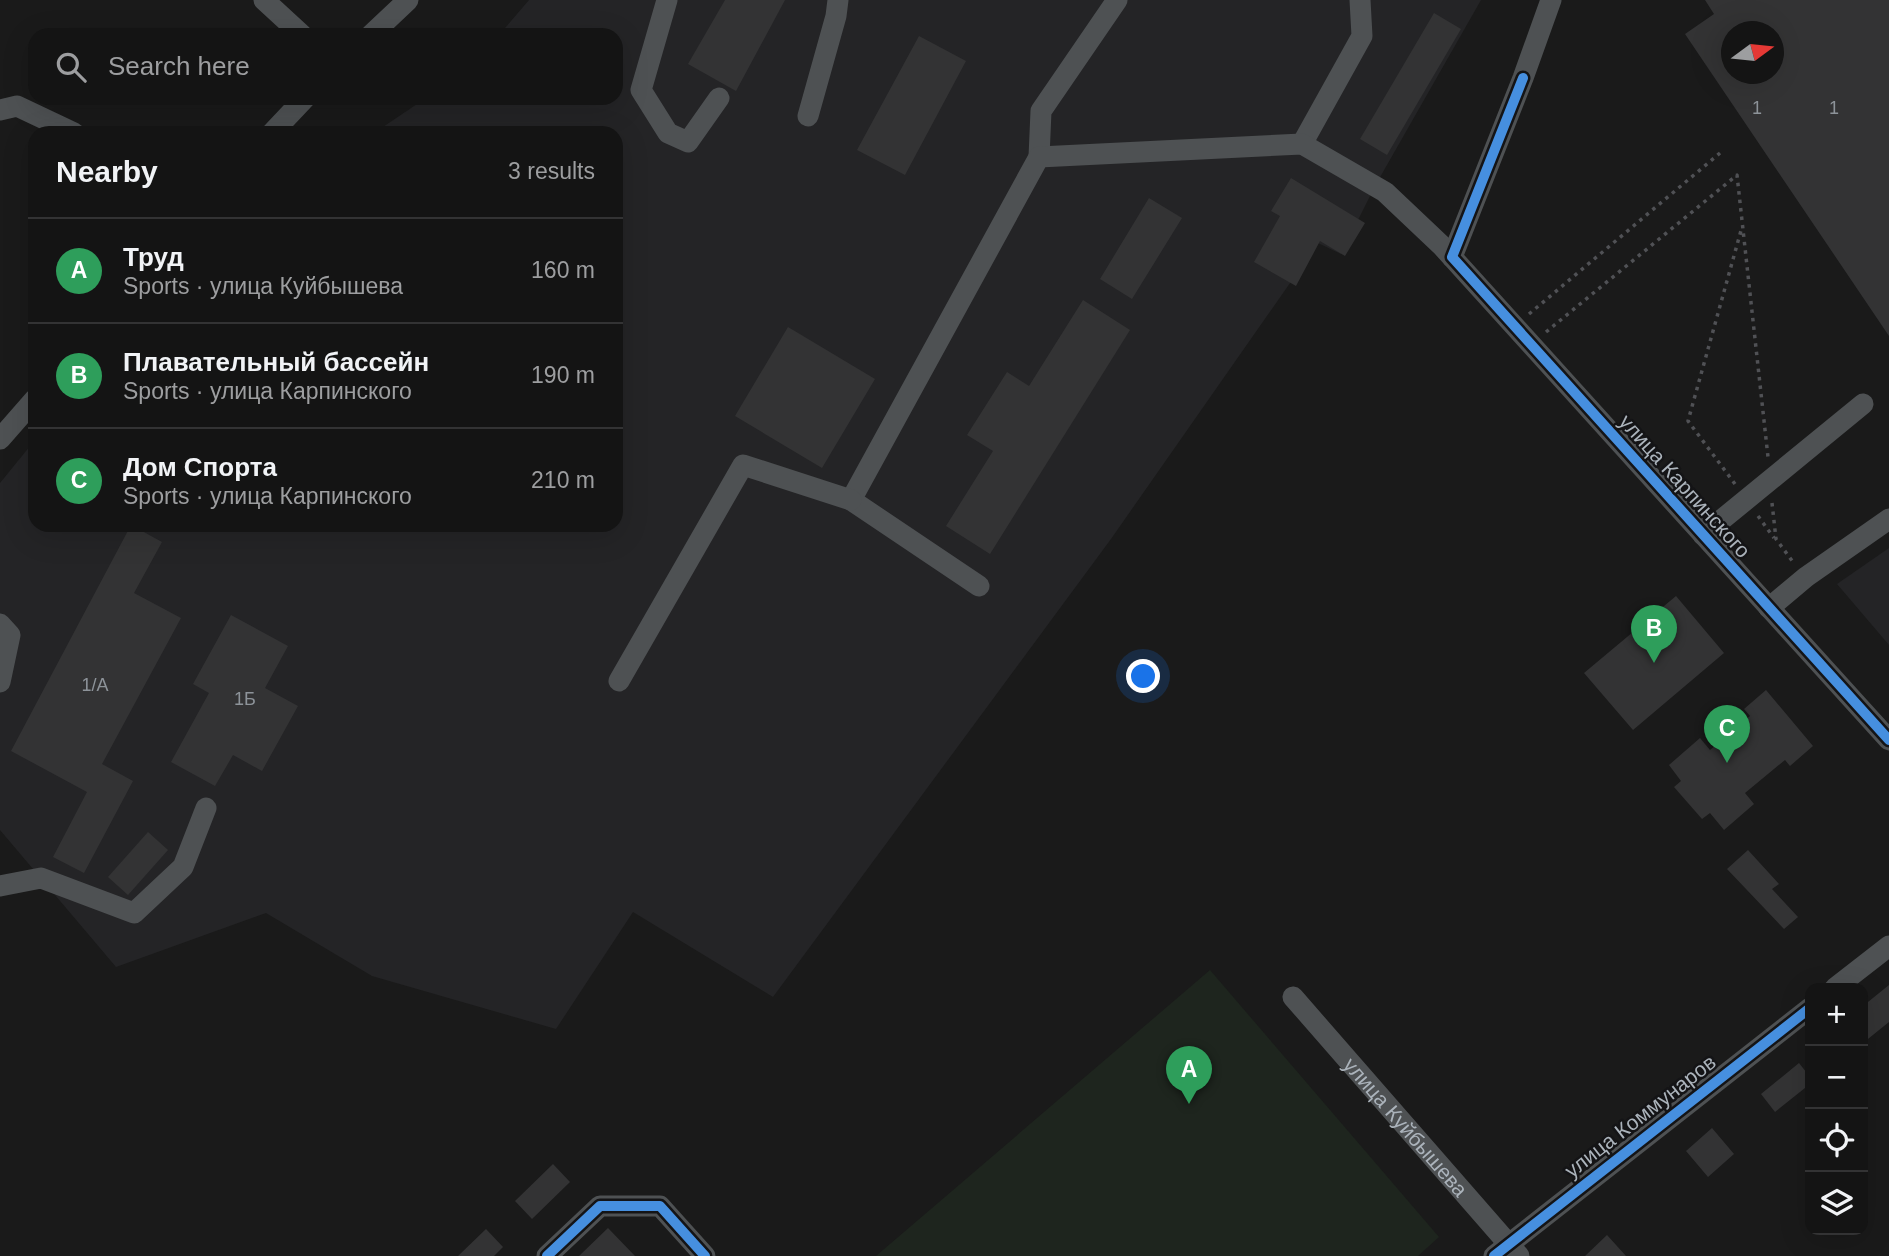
<!DOCTYPE html>
<html lang="en">
<head>
<meta charset="utf-8">
<style>
	body { margin:0; font-family:Helvetica,sans-serif; background:#1d1d1d; color:#f1f3f6 }
	.controls { position:absolute; right:21px; bottom:21px; display:grid; overflow:hidden; border-radius:14px; box-shadow:0 7px 28px #0002 }
	.controls button { width:63px; height:63px; display:grid; place-items:center; padding:0; border:0; border-bottom:2px solid #333334; background:#141414; color:#f1f3f6; font:35px sans-serif }
	.compass { position:absolute; left:1721px; top:21px; width:63px; height:63px; border-radius:50%; background:#141414; box-shadow:0 7px 28px #0002; rotate:75deg }
	.you { position:absolute; left:1144px; top:677px; width:24px; height:24px; margin:-18px; border:5px solid #fff; border-radius:50%; background:#1a73e8; box-shadow:0 0 0 10px #1a73e833 }
	.badge { display:grid; place-items:center; width:46px; height:46px; border-radius:50%; background:#787d83; color:#fff; font-size:23px; font-weight:700 }
	.pin { position:absolute; translate:-50% -58px; filter:drop-shadow(0 2px 4px #0008) }
	.pin::after { content:''; position:absolute; top:37px; width:24px; height:21px; background:inherit; clip-path:polygon(0 0,100% 0,50% 100%) }
	.list { margin:0; padding:0; list-style:none }
	h2 { display:flex; justify-content:space-between; align-items:center; height:91px; margin:0; padding:0 28px; font-size:30px }
	h2 small { font-size:23px; font-weight:400; color:#9d9ea0 }
	.list li { display:grid; grid-template-columns:46px 1fr auto; gap:21px; align-items:center; box-sizing:border-box; height:105px; padding:0 28px; border-top:2px solid #333334 }
	.list b { display:block; font-size:26px; white-space:nowrap }
	.list p { margin:0; font-size:23px; white-space:nowrap; color:#9d9ea0 }
	.list em { font-size:23px; font-style:normal; color:#9d9ea0 }
	.icon { flex:none; width:38px; height:38px; fill:none; stroke:currentColor; stroke-width:2; stroke-linecap:round; stroke-linejoin:round }
	.map { position:relative; flex:none; width:1889px; height:1256px; overflow:hidden }
	.search { position:absolute; background:#141414; box-shadow:0 7px 28px #0002; left:28px; top:28px; width:595px; height:77px; display:flex; align-items:center; gap:18px; box-sizing:border-box; padding:0 24px; border-radius:21px; color:#9d9ea0; font-size:26px }
	.panel { position:absolute; background:#141414; box-shadow:0 7px 28px #0002; left:28px; top:126px; width:595px; height:406px; border-radius:21px }
	.map>svg:first-child { display:block }
	.built { fill:#242426 }
	.green { fill:#1e251e }
	.building { fill:#333334; fill-rule:evenodd }
	.lines { fill:none; stroke-linecap:round; stroke-linejoin:round }
	.path { stroke:#505155; stroke-width:3.5; stroke-dasharray:3.5 5; stroke-linecap:butt }
	.minor { stroke:#4e5153; stroke-width:21 }
	.cycleway-casing { stroke:#141416; stroke-width:15 }
	.cycleway { stroke:#468fdf; stroke-width:10 }
	.labels { text-anchor:middle; dominant-baseline:central; stroke-width:5; stroke-linejoin:round; paint-order:stroke }
	.number-label { font-size:18px; fill:#8d9399 }
	.street-label { font-size:21px; fill:#abb3bb; stroke:#141416 }
</style>
</head>
<body>
<div class="map">
<svg width="1889" height="1256" viewBox="0 0 1889 1256">
	<rect width="100%" height="100%" fill="#1a1a1a"/>
	<path class="built" d="M 529,0 L 1481,0 L 1375,186 L 1341,254 L 1318,243 L 1111,539 L 773,997 L 633,912 L 556,1029 L 372,976 L 266,913 L 116,967 L 0,830 L 0,483 L 35,440 L 35,525 L 616,525 L 616,133 L 374,133 L 426,98 L 616,98 L 616,35 L 499,35 Z
		M 1889,548 L 1889,645 L 1837,584 Z"/>
	<path class="green" d="M 1210,970 L 1439,1237 L 1418,1256 L 876,1256 Z"/>
	<path class="building" d="M 725,0 L 785,0 L 736,91 L 688,64 Z
		M 1705,0 L 1889,0 L 1889,336 L 1685,34 L 1714,14 ZM 1732,32 L 1774,32 L 1774,74 L 1732,74 Z
		M 1434,13 L 1461,29 L 1387,155 L 1360,139 Z
		M 919,36 L 966,61 L 905,175 L 857,150 Z
		M 1291,178 L 1365,223 L 1345,256 L 1320,241 L 1296,286 L 1254,262 L 1280,216 L 1271,211 Z
		M 1149,198 L 1182,218 L 1132,299 L 1100,279 Z
		M 1083,300 L 1130,330 L 990,554 L 946,526 L 993,451 L 967,435 L 1007,372 L 1029,386 Z
		M 788,327 L 875,379 L 822,468 L 735,416 Z
		M 131,525 L 162,542 L 134,593 L 181,618 L 102,764 L 133,781 L 84,873 L 53,857 L 87,792 L 11,751 Z
		M 1676,596 L 1724,653 L 1633,730 L 1584,673 Z
		M 231,615 L 288,646 L 265,688 L 298,706 L 262,771 L 233,755 L 215,786 L 171,762 L 209,693 L 193,684 Z
		M 1766,690 L 1813,746 L 1790,766 L 1785,760 L 1745,793 L 1754,804 L 1724,830 L 1710,813 L 1702,819 L 1674,787 L 1681,781 L 1669,765 L 1700,738 L 1710,750 L 1750,716 L 1744,709 Z
		M 148,832 L 168,850 L 128,895 L 108,877 Z
		M 1748,850 L 1779,884 L 1772,889 L 1798,917 L 1784,929 L 1727,869 Z
		M 1889,985 L 1889,1022 L 1863,1043 L 1863,1006 Z
		M 1799,1063 L 1810,1077 L 1810,1084 L 1775,1112 L 1761,1094 Z
		M 1712,1128 L 1734,1154 L 1708,1177 L 1686,1151 Z
		M 553,1164 L 570,1182 L 532,1219 L 515,1201 Z
		M 608,1228 L 635,1256 L 579,1256 Z
		M 486,1229 L 503,1247 L 494,1256 L 458,1256 Z
		M 1607,1235 L 1626,1256 L 1585,1256 Z"/>
	<g class="lines">
		<path class="path" d="M 1529,314 L 1720,153
			M 1546,332 L 1737,175 L 1768,457
			M 1735,484 L 1688,421 L 1742,227
			M 1772,503 L 1776,539 L 1793,562
			M 1758,516 L 1774,538"/>
		<g class="minor">
			<path d="M 264,0 L 302,35"/>
			<path d="M 667,0 L 641,90 L 668,133 L 688,142 L 719,98"/>
			<path d="M 371,35 L 408,0"/>
			<path d="M 0,110 L 17,106 L 74,133"/>
			<path d="M 808,116 L 836,16 L 838,0"/>
			<path d="M 272,133 L 305,98"/>
			<path d="M 1302,144 L 1362,36 L 1360,0"/>
			<path d="M 1039,157 L 1041,111 L 1117,0"/>
			<path d="M 1452,257 L 1523,78 L 1551,0"/>
			<path d="M 0,439 L 35,399"/>
			<path d="M 1703,535 L 1863,404"/>
			<path d="M 979,586 L 851,500 L 1039,157 L 1302,144 L 1385,192 L 1441,245 L 1889,740"/>
			<path d="M 1769,608 L 1806,577 L 1889,519"/>
			<path d="M 0,624 L 10,635 L 0,682"/>
			<path d="M 619,681 L 743,465 L 851,500"/>
			<path d="M 0,886 L 41,878 L 134,913 L 183,867 L 206,808"/>
			<path d="M 1835,988 L 1889,946"/>
			<path id="s1" d="M 1293,997 L 1519,1256"/>
			<path d="M 547,1256 L 600,1206 L 660,1206 L 705,1256"/>
			<path d="M 1494,1256 L 1810,1008"/>
		</g>
		<g class="cycleway-casing">
			<path id="cycleway" d="M 1523,78 L 1452,257 L 1889,740
				M 547,1256 L 600,1206 L 660,1206 L 705,1256
				M 1494,1256 L 1810,1008"/>
		</g>
		<use href="#cycleway" class="cycleway"/>
	</g>
	<g class="labels">
		<g class="number-label">
			<text x="1757" y="108">1</text>
			<text x="1834" y="108">1</text>
			<text x="95" y="685">1/А</text>
			<text x="245" y="699">1Б</text>
		</g>
		<g class="street-label">
			<text transform="translate(1685 486) rotate(48)">улица Карпинского</text>
			<text transform="translate(1640 1116) rotate(-38)">улица Коммунаров</text>
			<text stroke="none"><textPath href="#s1" startOffset="172">улица Куйбышева</textPath></text>
		</g>
	</g>
</svg>
<div class="controls">
<button>+</button>
<button>−</button>
<button><svg class="icon" aria-label="locate" viewBox="0 0 24 24"><circle cx="12" cy="12" r="6"/><path d="M12 2v4M12 18v4M2 12h4M18 12h4"/></svg></button>
<button><svg class="icon" aria-label="layers" viewBox="0 0 24 24"><path d="M12 4l9 5-9 5-9-5zM3 14l9 5 9-5"/></svg></button>
</div>
<svg class="compass" viewBox="-18 -18 36 36"><path d="M0-13l5 13h-10z" fill="#e53935"/><path d="M0 13l5-13h-10z" fill="#9d9ea0"/></svg>
<div class="you"></div>
<div class="pin badge" style="left:1189px;top:1104px;background:#2e9e5b">A</div>
<div class="pin badge" style="left:1654px;top:663px;background:#2e9e5b">B</div>
<div class="pin badge" style="left:1727px;top:763px;background:#2e9e5b">C</div>
<div class="search"><svg class="icon" aria-label="search" viewBox="0 0 24 24"><circle cx="10" cy="10" r="6"/><path d="M15 15l6 6"/></svg>Search here</div>
<section class="panel">
<h2>Nearby<small>3 results</small></h2>
<ul class="list">
<li><span class="badge" style="background:#2e9e5b">A</span><div><b>Труд</b><p>Sports · улица Куйбышева</p></div><em>160 m</em></li>
<li><span class="badge" style="background:#2e9e5b">B</span><div><b>Плавательный бассейн</b><p>Sports · улица Карпинского</p></div><em>190 m</em></li>
<li><span class="badge" style="background:#2e9e5b">C</span><div><b>Дом Спорта</b><p>Sports · улица Карпинского</p></div><em>210 m</em></li>
</ul>
</section>
</div>
</body>
</html>
